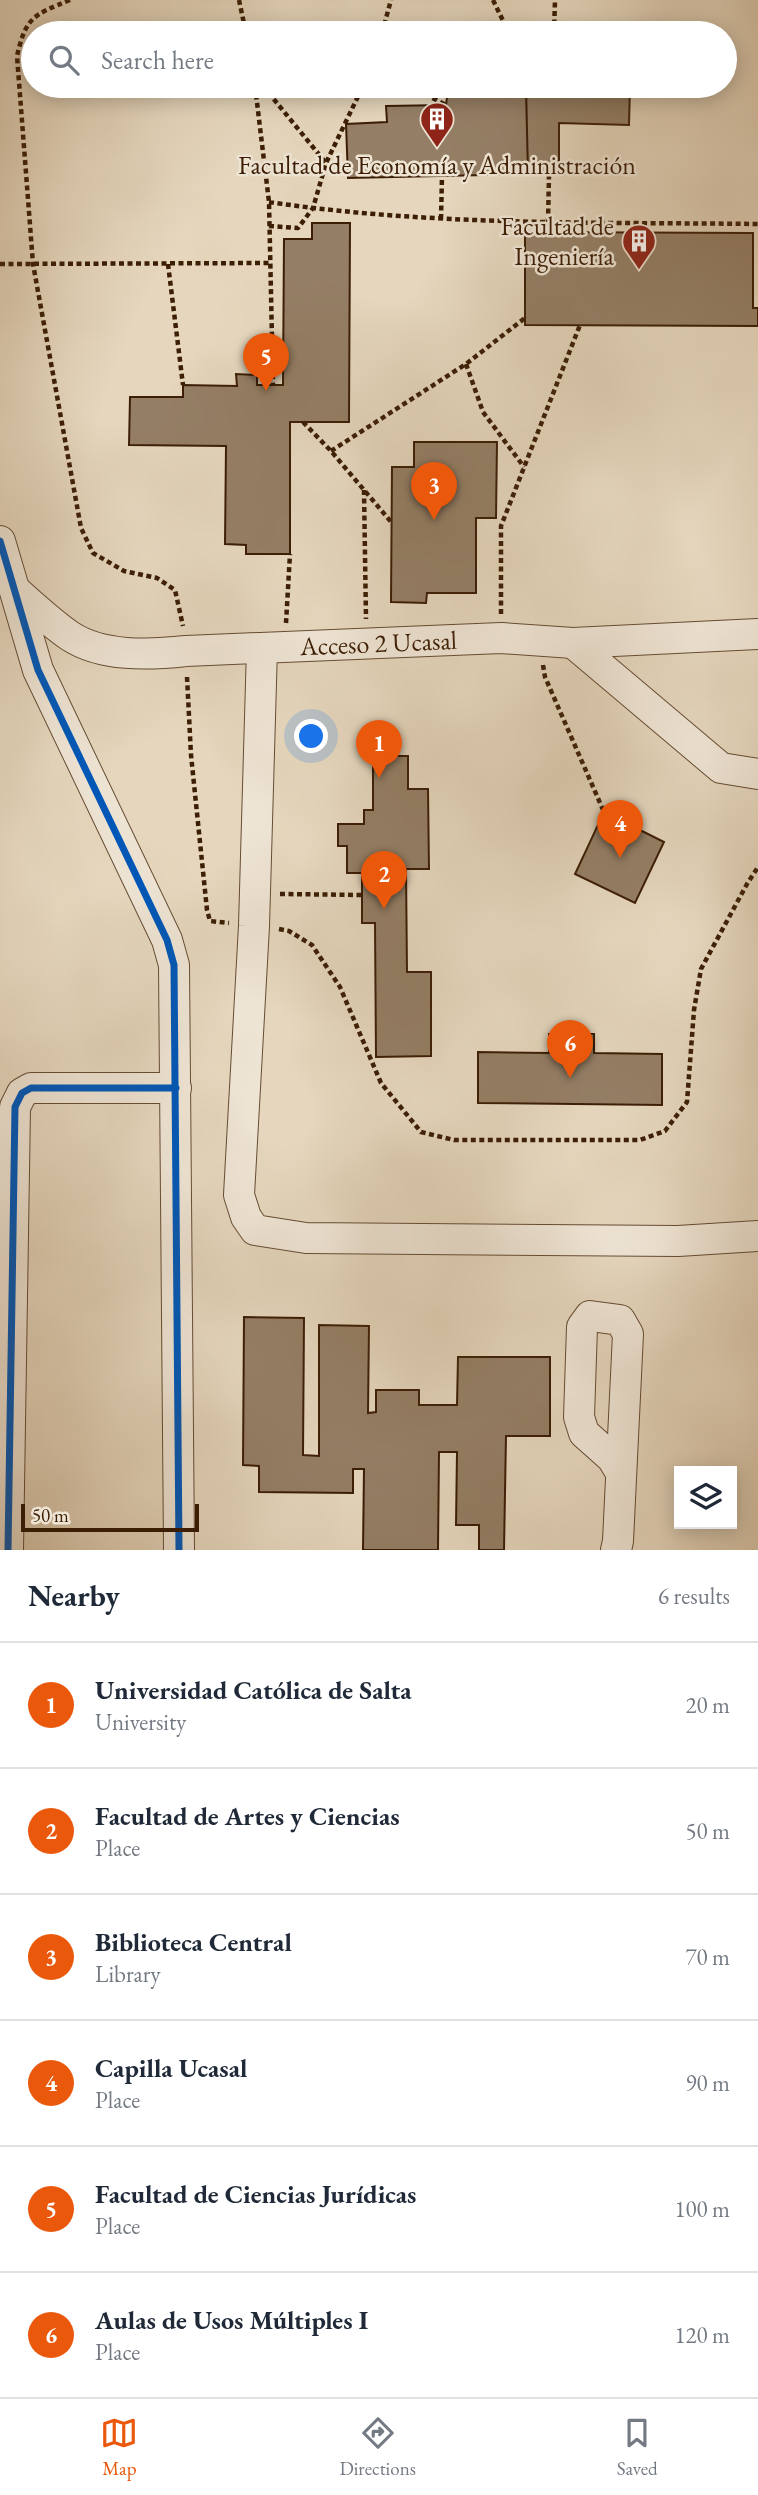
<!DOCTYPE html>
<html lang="en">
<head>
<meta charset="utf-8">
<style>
	body { margin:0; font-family:"EB Garamond",serif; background:#f6f6f7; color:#1f2937 }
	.controls { position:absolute; right:21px; bottom:21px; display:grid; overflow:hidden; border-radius:0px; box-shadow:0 4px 18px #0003 }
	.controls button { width:63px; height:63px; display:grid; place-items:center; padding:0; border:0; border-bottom:2px solid #e0e1e3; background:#fff; color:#1f2937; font:35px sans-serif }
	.scale { position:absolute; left:21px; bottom:18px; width:178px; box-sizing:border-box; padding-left:7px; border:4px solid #3c1e05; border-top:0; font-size:19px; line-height:24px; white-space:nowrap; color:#3c1e05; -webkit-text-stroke:5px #eee4d4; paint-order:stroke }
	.you { position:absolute; left:312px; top:737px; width:24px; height:24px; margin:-18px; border:5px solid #fff; border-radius:50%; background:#1a73e8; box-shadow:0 0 0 10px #1a73e833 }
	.badge { display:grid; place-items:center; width:46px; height:46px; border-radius:50%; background:#ea580c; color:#fff; font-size:23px; font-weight:700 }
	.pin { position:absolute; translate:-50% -58px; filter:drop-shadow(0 2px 4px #0008) }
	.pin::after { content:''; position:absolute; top:37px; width:24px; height:21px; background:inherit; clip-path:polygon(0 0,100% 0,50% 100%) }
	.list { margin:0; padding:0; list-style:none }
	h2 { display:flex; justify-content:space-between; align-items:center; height:91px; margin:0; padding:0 28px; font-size:30px }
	h2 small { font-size:23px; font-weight:400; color:#747a83 }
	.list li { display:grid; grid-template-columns:46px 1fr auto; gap:21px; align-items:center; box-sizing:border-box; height:126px; padding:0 28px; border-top:2px solid #e0e1e3 }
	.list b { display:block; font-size:26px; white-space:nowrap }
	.list p { margin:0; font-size:23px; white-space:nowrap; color:#747a83 }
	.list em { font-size:23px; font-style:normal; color:#747a83 }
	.icon { flex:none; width:38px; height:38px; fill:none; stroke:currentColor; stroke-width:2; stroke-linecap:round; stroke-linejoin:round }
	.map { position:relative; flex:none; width:758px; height:1550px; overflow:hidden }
	.search { position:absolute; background:#fff; box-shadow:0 4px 18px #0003; left:21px; right:21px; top:21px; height:77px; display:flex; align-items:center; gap:18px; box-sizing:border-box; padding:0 24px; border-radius:38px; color:#747a83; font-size:26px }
	.sheet { height:847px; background:#fff }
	nav { display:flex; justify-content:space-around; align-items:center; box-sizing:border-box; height:98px; border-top:2px solid #e0e1e3; background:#fff; font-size:19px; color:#747a83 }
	nav a { display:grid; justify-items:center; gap:4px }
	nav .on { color:#ea580c }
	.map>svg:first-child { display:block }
	.building { fill:#947e65; stroke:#3c1e05; stroke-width:2 }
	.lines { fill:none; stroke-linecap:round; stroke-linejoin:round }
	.minor-casing { stroke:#664c33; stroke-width:32 }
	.path { stroke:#3c1e05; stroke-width:4.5; stroke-dasharray:5 3.5; stroke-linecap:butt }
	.minor { stroke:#eee4d4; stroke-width:30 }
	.cycleway-casing { stroke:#eee4d4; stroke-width:11 }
	.cycleway { stroke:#0057b8; stroke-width:7 }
	.labels { text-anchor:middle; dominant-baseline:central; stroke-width:5; stroke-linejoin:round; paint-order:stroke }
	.poi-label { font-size:26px; fill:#3c1e05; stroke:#eee4d4 }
	.street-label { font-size:26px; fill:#3c1e05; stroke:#eee4d4 }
</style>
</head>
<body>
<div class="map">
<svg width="758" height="1550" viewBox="0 0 758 1550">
	<rect width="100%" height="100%" fill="#e5d6bd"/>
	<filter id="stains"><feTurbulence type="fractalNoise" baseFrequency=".00286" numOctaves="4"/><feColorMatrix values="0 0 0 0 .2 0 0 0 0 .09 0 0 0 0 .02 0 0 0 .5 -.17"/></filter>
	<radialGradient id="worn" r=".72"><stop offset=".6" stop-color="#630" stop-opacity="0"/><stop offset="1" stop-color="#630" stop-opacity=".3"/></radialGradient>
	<path class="building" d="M 526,86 L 630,86 L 629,125 L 559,123 L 559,175 L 528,174 Z
		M 448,89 L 526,90 L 528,174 L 348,178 L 346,124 L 387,122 L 386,106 L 446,105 Z
		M 312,223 L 350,223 L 349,422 L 290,422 L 290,554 L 246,554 L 246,545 L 225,544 L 226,446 L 129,445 L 130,397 L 183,397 L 183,385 L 237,386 L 236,374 L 257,375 L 257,385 L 283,385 L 284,239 L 312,239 Z
		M 525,232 L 753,233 L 753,308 L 758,308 L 758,326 L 525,325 Z
		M 414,442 L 497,442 L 496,518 L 476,518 L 476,593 L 427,593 L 426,603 L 391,602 L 392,467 L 414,467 Z
		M 373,756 L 408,756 L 408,789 L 428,789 L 429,869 L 406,869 L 407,972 L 431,972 L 431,1056 L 376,1057 L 375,923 L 362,923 L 362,873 L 347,873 L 347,846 L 338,846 L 338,824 L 364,824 L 364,810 L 373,810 Z
		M 604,812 L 664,842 L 635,903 L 575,874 Z
		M 549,1034 L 594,1034 L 594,1053 L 662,1054 L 662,1105 L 478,1103 L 478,1052 L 549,1053 Z
		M 244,1317 L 304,1318 L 303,1455 L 319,1456 L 319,1325 L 369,1326 L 368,1413 L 376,1412 L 376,1390 L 419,1390 L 419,1405 L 457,1405 L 458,1357 L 550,1357 L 550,1436 L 506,1436 L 504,1550 L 479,1550 L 479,1525 L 456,1525 L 457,1452 L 439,1452 L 438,1550 L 363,1550 L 364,1469 L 353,1469 L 353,1493 L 259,1492 L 259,1466 L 243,1465 Z"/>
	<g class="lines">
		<g class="minor-casing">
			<g id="minor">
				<path d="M 0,541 L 38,670 L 167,940 L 174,965 L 179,1550"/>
				<path id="s1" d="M 16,591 C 33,606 51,623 70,636 C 102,657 149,655 186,651 L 501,638 L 573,643 L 758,634"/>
				<path d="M 573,643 L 721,768 L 758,774"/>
				<path d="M 262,648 L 254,926 L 239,1195 L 246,1217 L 255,1230 L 306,1238 L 678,1241 L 758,1236"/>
				<path d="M 8,1550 L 15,1107 L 22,1093 L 31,1088 L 176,1088"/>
				<path d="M 616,1550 L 618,1541 L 628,1334 L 620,1320 L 590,1316 L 582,1327 L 579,1417 L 584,1433 L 612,1458 L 621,1473"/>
			</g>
		</g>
		<path class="path" d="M 70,0 C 33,15 26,17 17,56 L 33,264 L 81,528 L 93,553 L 124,571 L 157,578 L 175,590 L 183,626
			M 239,0 L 246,33
			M 493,0 L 508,31 L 514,33
			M 382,33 L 391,0
			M 554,33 L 555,0
			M 255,86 L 269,202 L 273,385
			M 263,86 L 326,163
			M 410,86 L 446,105
			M 269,202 C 430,226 595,222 758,224
			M 441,219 L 442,176
			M 548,222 L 549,175
			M 269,226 L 298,228 L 313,208 L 326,163 L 363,86
			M 0,264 L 269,263
			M 168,264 L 183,385
			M 466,364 L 483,412 L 524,467
			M 303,422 L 331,451 L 392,523
			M 331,451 L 466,364 L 525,318
			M 364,490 L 366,619
			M 501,614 L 501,526 L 580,325
			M 286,623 L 290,554
			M 543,665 L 545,677 L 604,812
			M 187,677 L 191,755 L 207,910 L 210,921 L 229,923
			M 280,894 L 362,895
			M 279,929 L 289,931 L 312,945 L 340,987 L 381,1083 L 421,1132 L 454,1140 L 640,1140 L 665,1131 L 687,1102 L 694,1010 L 701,969 L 747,884 L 758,867"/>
		<use href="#minor" class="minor"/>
		<g class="cycleway-casing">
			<path id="cycleway" d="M 0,541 L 38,670 L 167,940 L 174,965 L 179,1550
				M 8,1550 L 15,1107 L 22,1093 L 31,1088 L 176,1088"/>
		</g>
		<use href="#cycleway" class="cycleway"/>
	</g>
	<defs>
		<g id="building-pin" transform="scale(1.75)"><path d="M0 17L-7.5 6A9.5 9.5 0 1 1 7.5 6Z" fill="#8f2418" stroke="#eee4d4"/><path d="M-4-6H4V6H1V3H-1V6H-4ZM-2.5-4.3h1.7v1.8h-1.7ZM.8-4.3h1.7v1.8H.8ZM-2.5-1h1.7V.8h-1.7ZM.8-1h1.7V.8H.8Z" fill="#fff"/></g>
	</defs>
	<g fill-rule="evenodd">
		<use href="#building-pin" x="437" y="119"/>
		<use href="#building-pin" x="639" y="241"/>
	</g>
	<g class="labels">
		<g class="poi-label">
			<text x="437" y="165">Facultad de Economía y Administración</text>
			<text x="614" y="226" text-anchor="end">Facultad de<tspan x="614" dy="30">Ingeniería</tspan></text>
		</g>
		<g class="street-label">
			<text stroke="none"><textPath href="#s1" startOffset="382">Acceso 2 Ucasal</textPath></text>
		</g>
	</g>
	<rect width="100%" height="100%" filter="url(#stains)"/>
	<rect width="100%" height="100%" fill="url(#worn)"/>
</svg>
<div class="controls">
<button><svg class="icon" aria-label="layers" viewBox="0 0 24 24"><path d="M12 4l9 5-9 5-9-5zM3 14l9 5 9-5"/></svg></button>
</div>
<div class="scale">50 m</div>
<div class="you"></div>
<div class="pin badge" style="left:379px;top:778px">1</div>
<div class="pin badge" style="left:384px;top:909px">2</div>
<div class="pin badge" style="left:434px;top:520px">3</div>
<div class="pin badge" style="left:620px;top:858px">4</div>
<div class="pin badge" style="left:266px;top:391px">5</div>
<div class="pin badge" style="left:570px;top:1078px">6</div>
<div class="search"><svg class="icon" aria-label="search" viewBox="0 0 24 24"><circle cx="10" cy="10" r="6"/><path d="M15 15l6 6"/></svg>Search here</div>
</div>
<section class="sheet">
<h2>Nearby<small>6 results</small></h2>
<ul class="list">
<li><span class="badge">1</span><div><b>Universidad Católica de Salta</b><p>University</p></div><em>20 m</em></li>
<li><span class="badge">2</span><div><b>Facultad de Artes y Ciencias</b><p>Place</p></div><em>50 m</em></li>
<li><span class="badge">3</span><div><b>Biblioteca Central</b><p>Library</p></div><em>70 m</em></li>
<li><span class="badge">4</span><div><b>Capilla Ucasal</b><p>Place</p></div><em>90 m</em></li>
<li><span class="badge">5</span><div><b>Facultad de Ciencias Jurídicas</b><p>Place</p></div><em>100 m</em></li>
<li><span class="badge">6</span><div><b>Aulas de Usos Múltiples I</b><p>Place</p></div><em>120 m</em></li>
</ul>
</section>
<nav>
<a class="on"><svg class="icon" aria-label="map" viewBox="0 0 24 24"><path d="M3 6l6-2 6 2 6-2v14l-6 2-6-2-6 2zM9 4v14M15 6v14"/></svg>Map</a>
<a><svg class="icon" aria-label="directions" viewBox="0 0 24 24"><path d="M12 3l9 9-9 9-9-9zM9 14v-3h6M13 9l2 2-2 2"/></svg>Directions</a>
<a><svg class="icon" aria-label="saved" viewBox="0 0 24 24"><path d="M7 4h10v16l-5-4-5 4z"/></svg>Saved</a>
</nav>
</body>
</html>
